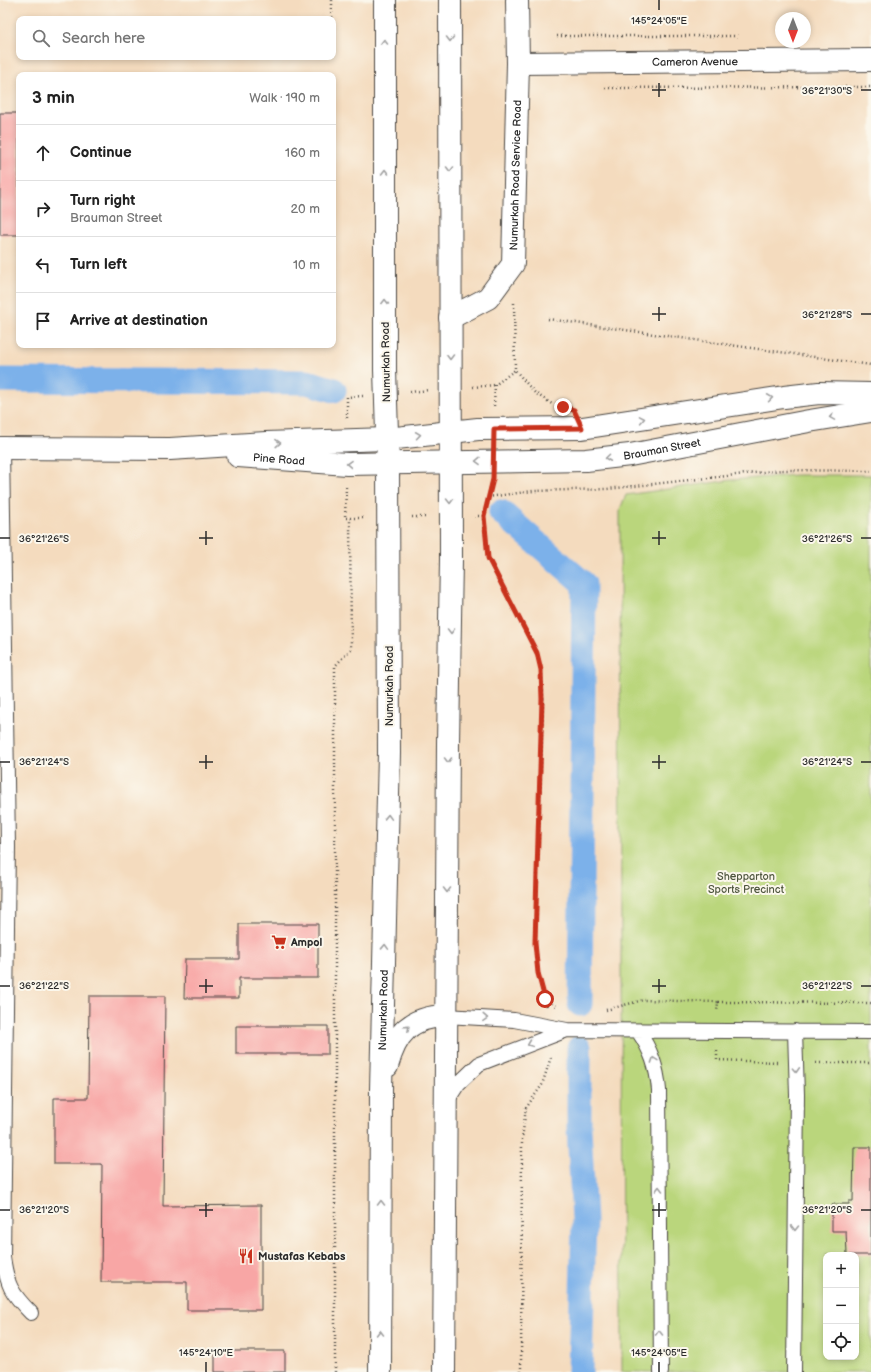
<!DOCTYPE html>
<html lang="en">
<head>
<meta charset="utf-8">
<style>
	body { margin:0; font-family:"Balsamiq Sans",sans-serif; background:#f6f6f6; color:#222 }
	.controls { position:absolute; right:12px; bottom:12px; display:grid; overflow:hidden; border-radius:8px; box-shadow:0 2px 6px #0003 }
	.controls button { width:36px; height:36px; display:grid; place-items:center; padding:0; border:0; border-bottom:1px solid #e0e0e0; background:#fff; color:#222; font:20px sans-serif }
	.compass { position:absolute; left:775px; top:12px; width:36px; height:36px; border-radius:50%; background:#fff; box-shadow:0 2px 6px #0003; rotate:180deg }
	.stop { position:absolute; width:12px; height:12px; margin:-9px; border:3px solid #c8321e; border-radius:50%; background:#fff }
	.stop.end { background:#c8321e; border-color:#fff; box-shadow:0 1px 4px #0008 }
	.list { margin:0; padding:0; list-style:none }
	h2 { display:flex; justify-content:space-between; align-items:center; height:52px; margin:0; padding:0 16px; font-size:17px }
	h2 small { font-size:13px; font-weight:400; color:#767676 }
	.list li { display:grid; grid-template-columns:26px 1fr auto; gap:12px; align-items:center; box-sizing:border-box; height:56px; padding:0 16px; border-top:1px solid #e0e0e0 }
	.list b { display:block; font-size:15px; white-space:nowrap }
	.list p { margin:0; font-size:13px; white-space:nowrap; color:#767676 }
	.list em { font-size:13px; font-style:normal; color:#767676 }
	.icon { flex:none; width:22px; height:22px; fill:none; stroke:currentColor; stroke-width:2; stroke-linecap:round; stroke-linejoin:round }
	.map { position:relative; flex:none; width:871px; height:1372px; overflow:hidden }
	.search { position:absolute; background:#fff; box-shadow:0 2px 6px #0003; left:16px; top:16px; width:320px; height:44px; display:flex; align-items:center; gap:10px; box-sizing:border-box; padding:0 14px; border-radius:8px; color:#767676; font-size:15px }
	.panel { position:absolute; background:#fff; box-shadow:0 2px 6px #0003; left:16px; top:72px; width:320px; height:276px; border-radius:8px }
	.map>svg:first-child { display:block }
	.green { fill:#bad67b; stroke:#728053; fill-rule:evenodd }
	.lines { fill:none; stroke-linecap:round; stroke-linejoin:round }
	.canal { stroke:#7cb1ea; stroke-width:25 }
	.building { fill:#f8a6a5 }
	.lane-casing { stroke:#494541; stroke-width:16 }
	.street-casing { stroke:#494541; stroke-width:24 }
	.secondary-casing { stroke:#494541; stroke-width:24 }
	.highway-casing { stroke:#494541; stroke-width:24 }
	.path { stroke:#494541; stroke-width:2.5; stroke-dasharray:1 3; stroke-linecap:butt }
	.lane { stroke:#fff; stroke-width:14 }
	.street { stroke:#fff; stroke-width:22 }
	.secondary { stroke:#fff; stroke-width:22 }
	.highway { stroke:#fff; stroke-width:22 }
	.oneway { stroke:#a0a0a0 }
	.route { stroke:#c8321e; stroke-width:5 }
	.ticks { fill:none; stroke:#2b2b2b; stroke-width:1.5 }
	.labels { text-anchor:middle; dominant-baseline:central; stroke-width:4; stroke-linejoin:round; paint-order:stroke }
	.street-label { font-size:11px; fill:#2b2b2b; stroke:#fbf7ec }
	.park-label { font-size:11px; fill:#4f563f; stroke:#fbf7ec }
	.poi-label { font-size:11px; font-weight:bold; fill:#2b2b2b; stroke:#fbf7ec; text-anchor:start }
	.ticks-label { font-size:10px; text-anchor:middle; fill:#2b2b2b; stroke:#fbf7ec; stroke-width:4; stroke-linejoin:round; paint-order:stroke }
</style>
</head>
<body>
<div class="map">
<svg width="871" height="1372" viewBox="0 0 871 1372">
	<rect width="100%" height="100%" fill="#fbf7ec"/>
	<filter id="ink" filterUnits="userSpaceOnUse"><feTurbulence type="fractalNoise" baseFrequency=".025" numOctaves="2"/><feDisplacementMap in="SourceGraphic" scale="8" xChannelSelector="R" yChannelSelector="G"/><feConvolveMatrix kernelMatrix="1 2 1 2 8 2 1 2 1" color-interpolation-filters="sRGB"/></filter>
	<filter id="wash" filterUnits="userSpaceOnUse"><feTurbulence type="fractalNoise" baseFrequency=".012" numOctaves="4" result="noise"/><feDisplacementMap in="SourceGraphic" scale="16" xChannelSelector="R" yChannelSelector="G"/><feGaussianBlur stdDeviation="0.9" result="paint"/><feColorMatrix in="noise" values="0 0 0 0 0 0 0 0 0 0 0 0 0 0 0 0 0 1.4 0 .05"/><feComposite in="paint" operator="in"/></filter>
	<g filter="url(#wash)">
		<rect width="100%" height="100%" fill="#f4dbbe"/>
		<path class="green" d="M 796,475 L 871,475 L 871,1372 L 622,1372 L 620,509 L 626,495 L 731,480 ZM 826,1255 L 856,1255 L 856,1357 L 826,1357 Z"/>
		<g class="lines">
			<path class="canal" d="M 0,380 L 307,382 L 334,390
				M 501,512 L 584,584 L 580,1004
				M 579,1048 L 579,1128 L 584,1220 L 580,1372"/>
		</g>
		<g id="blocks">
			<path class="building" d="M 0,113 L 19,113 L 19,235 L 0,235 Z
				M 239,924 L 318,924 L 318,978 L 239,978 L 239,998 L 184,998 L 185,959 L 239,959 Z
				M 89,996 L 165,996 L 163,1206 L 261,1205 L 261,1310 L 187,1310 L 187,1282 L 101,1282 L 102,1164 L 54,1164 L 54,1098 L 88,1098 Z
				M 236,1026 L 328,1026 L 328,1054 L 236,1054 Z
				M 854,1147 L 871,1147 L 871,1255 L 847,1255 L 846,1231 L 832,1231 L 832,1204 L 849,1204 L 849,1201 L 853,1201 Z
				M 215,1351 L 285,1351 L 285,1372 L 215,1372 Z"/>
		</g>
	</g>
	<g filter="url(#ink)">
		<use href="#blocks" fill-opacity="0" stroke="#494541" stroke-width="1"/>
		<g class="lines">
			<g class="lane-casing">
				<path id="lane" d="M 2,448 L 8,846 L 3,1257 C 7,1285 11,1293 31,1313
					M 446,1016 L 514,1020 L 567,1030 L 871,1032
					M 638,1031 C 651,1050 657,1067 659,1090 L 661,1372
					M 447,1101 L 458,1084 L 479,1064 L 567,1030
					M 794,1372 L 797,1095 L 795,1031"/>
			</g>
			<g class="street-casing">
				<g id="street">
					<path id="s1" d="M 518,63 L 871,60"/>
					<path id="s2" d="M 450,318 L 488,298 L 513,264 L 518,63 L 517,0"/>
				</g>
			</g>
			<g class="secondary-casing">
				<g id="secondary">
					<path d="M 0,448 L 170,449 L 266,443 L 387,439 L 478,429 L 582,428 L 784,397 L 819,393 L 871,394"/>
					<path id="s3" d="M 238,456 L 347,464 L 586,460 L 630,455 L 809,421 L 871,411"/>
				</g>
			</g>
			<g class="highway-casing">
				<g id="highway">
					<path d="M 387,1066 C 396,1033 410,1017 446,1016"/>
					<path id="s4" d="M 380,1372 L 381,1089 L 389,753 L 388,464 L 385,370 L 385,0"/>
					<path d="M 444,1372 L 448,743 L 451,559 L 450,0"/>
				</g>
			</g>
			<path class="path" d="M 332,0 L 332,19
				M 557,36 L 741,36
				M 605,88 L 871,87
				M 514,303 L 515,370 L 535,393 L 552,404
				M 548,319 L 871,365
				M 473,387 L 495,385
				M 410,392 L 429,390
				M 494,406 L 495,385 L 515,370
				M 347,418 L 347,397 L 363,396
				M 492,484 L 484,516 L 488,558 L 537,653 L 541,670 L 543,699 L 535,943 L 538,973 L 547,1007
				M 346,487 L 345,518 L 365,518
				M 488,497 L 533,491 L 607,489 L 782,470 L 871,471
				M 474,516 L 484,516
				M 412,517 L 427,517
				M 545,999 L 558,1007
				M 718,1002 L 871,1003
				M 606,1010 L 643,1000 L 718,1002 L 717,1012
				M 717,1051 L 717,1060 L 777,1062
				M 816,1063 L 871,1063
				M 335,1372 L 335,666 L 351,649 L 350,518
				M 521,1372 L 522,1139 L 526,1108 L 542,1085 L 551,1057"/>
			<use href="#lane" class="lane"/>
			<use href="#street" class="street"/>
			<use href="#secondary" class="secondary"/>
			<use href="#highway" class="highway"/>
		</g>
		<defs><path id="oneway-chevron" d="M-2-3.5L2.5 0L-2 3.5" fill="none" stroke-width="1.6" stroke-linecap="round" stroke-linejoin="round"/></defs>
		<g class="oneway">
			<use href="#oneway-chevron" transform="translate(450 39) rotate(90)"/>
			<use href="#oneway-chevron" transform="translate(384 42) rotate(-90)"/>
			<use href="#oneway-chevron" transform="translate(450 169) rotate(90)"/>
			<use href="#oneway-chevron" transform="translate(385 172) rotate(-90)"/>
			<use href="#oneway-chevron" transform="translate(385 302) rotate(-90)"/>
			<use href="#oneway-chevron" transform="translate(450 357) rotate(90)"/>
			<use href="#oneway-chevron" transform="translate(770 398) rotate(-8)"/>
			<use href="#oneway-chevron" transform="translate(832 417) rotate(171)"/>
			<use href="#oneway-chevron" transform="translate(642 419) rotate(-10)"/>
			<use href="#oneway-chevron" transform="translate(418 435) rotate(-8)"/>
			<use href="#oneway-chevron" transform="translate(278 443) rotate(-2)"/>
			<use href="#oneway-chevron" transform="translate(608 458) rotate(173)"/>
			<use href="#oneway-chevron" transform="translate(478 461) rotate(179)"/>
			<use href="#oneway-chevron" transform="translate(349 464) rotate(-179)"/>
			<use href="#oneway-chevron" transform="translate(450 501) rotate(89)"/>
			<use href="#oneway-chevron" transform="translate(451 631) rotate(90)"/>
			<use href="#oneway-chevron" transform="translate(448 760) rotate(90)"/>
			<use href="#oneway-chevron" transform="translate(388 817) rotate(-88)"/>
			<use href="#oneway-chevron" transform="translate(447 890) rotate(90)"/>
			<use href="#oneway-chevron" transform="translate(385 947) rotate(-88)"/>
			<use href="#oneway-chevron" transform="translate(485 1018) rotate(3)"/>
			<use href="#oneway-chevron" transform="translate(407 1028) rotate(-42)"/>
			<use href="#oneway-chevron" transform="translate(530 1044) rotate(158)"/>
			<use href="#oneway-chevron" transform="translate(654 1060) rotate(-110)"/>
			<use href="#oneway-chevron" transform="translate(796 1070) rotate(87)"/>
			<use href="#oneway-chevron" transform="translate(659 1189) rotate(-90)"/>
			<use href="#oneway-chevron" transform="translate(381 1203) rotate(-90)"/>
			<use href="#oneway-chevron" transform="translate(795 1228) rotate(91)"/>
			<use href="#oneway-chevron" transform="translate(380 1333) rotate(-90)"/>
			<use href="#oneway-chevron" transform="translate(659 1333) rotate(-91)"/>
		</g>
	</g>
	<g class="lines" filter="url(#ink)">
		<path class="route" d="M 545,999 L 538,973 L 535,943 L 542,699 L 541,670 L 537,653 L 488,558 L 484,516 L 493,479 L 494,429 L 582,428 L 574,410 L 563,407"/>
	</g>
	<path class="ticks" d="M 659,0 L 659,10M 659,83 L 659,97M 652,90 L 666,90M 861,90 L 871,90M 659,307 L 659,321M 652,314 L 666,314M 861,314 L 871,314M 206,531 L 206,545M 659,531 L 659,545M 0,538 L 10,538M 199,538 L 213,538M 652,538 L 666,538M 861,538 L 871,538M 206,755 L 206,769M 659,755 L 659,769M 0,762 L 10,762M 199,762 L 213,762M 652,762 L 666,762M 861,762 L 871,762M 206,979 L 206,993M 659,979 L 659,993M 0,986 L 10,986M 199,986 L 213,986M 652,986 L 666,986M 861,986 L 871,986M 206,1203 L 206,1217M 659,1203 L 659,1217M 0,1210 L 10,1210M 199,1210 L 213,1210M 652,1210 L 666,1210M 861,1210 L 871,1210M 206,1362 L 206,1372M 659,1362 L 659,1372"/>
	<defs>
		<g id="supermarket-bare" transform="scale(1.2)"><path d="M-6-5.5h2.5l.6 2H6L4.5 2H-2.5L-4.4-4H-6ZM-1.5 3.2a1.3 1.3 0 1 0 .1 0ZM3 3.2a1.3 1.3 0 1 0 .1 0Z" fill="#c8321e" stroke="#fbf7ec" stroke-width="2.5" paint-order="stroke"/></g>
		<g id="restaurant-bare" transform="scale(1.2)"><path d="M-5-6h1v4h1v-4h1v4h1v-4h1v5L-1.5 .5V6h-2V.5L-5-1ZM5-6V6H3V1.5H1.5Q1.5-4 5-6Z" fill="#c8321e" stroke="#fbf7ec" stroke-width="2.5" paint-order="stroke"/></g>
	</defs>
	<g fill-rule="evenodd">
		<use href="#supermarket-bare" x="279" y="942"/>
		<use href="#restaurant-bare" x="246" y="1256"/>
	</g>
	<g class="labels">
		<g class="street-label">
			<text stroke="none"><textPath href="#s1" startOffset="177">Cameron Avenue</textPath></text>
			<text stroke="none"><textPath href="#s2" startOffset="174">Numurkah Road Service Road</textPath></text>
			<text transform="translate(386 362) rotate(-91)">Numurkah Road</text>
			<text stroke="none"><textPath href="#s3" startOffset="425">Brauman Street</textPath></text>
			<text stroke="none"><textPath href="#s3" startOffset="41">Pine Road</textPath></text>
			<text transform="translate(389 686) rotate(-90)">Numurkah Road</text>
			<text stroke="none"><textPath href="#s4" startOffset="362">Numurkah Road</textPath></text>
		</g>
		<g class="park-label">
			<text x="746" y="876">Shepparton<tspan x="746" dy="13">Sports Precinct</tspan></text>
		</g>
		<g class="poi-label">
			<text x="291" y="942">Ampol</text>
			<text x="258" y="1256">Mustafas Kebabs</text>
		</g>
	</g>
	<g class="ticks-label">
		<text x="659" y="24">145°24'05"E</text>
		<text x="827" y="94">36°21'30"S</text>
		<text x="827" y="318">36°21'28"S</text>
		<text x="44" y="542">36°21'26"S</text>
		<text x="827" y="542">36°21'26"S</text>
		<text x="44" y="765">36°21'24"S</text>
		<text x="827" y="765">36°21'24"S</text>
		<text x="44" y="989">36°21'22"S</text>
		<text x="827" y="989">36°21'22"S</text>
		<text x="44" y="1213">36°21'20"S</text>
		<text x="827" y="1213">36°21'20"S</text>
		<text x="206" y="1356">145°24'10"E</text>
		<text x="659" y="1356">145°24'05"E</text>
	</g>
</svg>
<div class="controls">
<button>+</button>
<button>−</button>
<button><svg class="icon" aria-label="locate" viewBox="0 0 24 24"><circle cx="12" cy="12" r="6"/><path d="M12 2v4M12 18v4M2 12h4M18 12h4"/></svg></button>
</div>
<svg class="compass" viewBox="-18 -18 36 36"><path d="M0-13l5 13h-10z" fill="#e53935"/><path d="M0 13l5-13h-10z" fill="#767676"/></svg>
<div class="stop" style="left:545px;top:999px"></div>
<div class="stop end" style="left:563px;top:407px"></div>
<div class="search"><svg class="icon" aria-label="search" viewBox="0 0 24 24"><circle cx="10" cy="10" r="6"/><path d="M15 15l6 6"/></svg>Search here</div>
<section class="panel">
<h2>3 min<small>Walk · 190 m</small></h2>
<ul class="list">
<li><svg class="icon" aria-label="ahead" viewBox="0 0 24 24"><path d="M12 20V5M6 11l6-6 6 6"/></svg><div><b>Continue</b></div><em>160 m</em></li>
<li><svg class="icon" aria-label="right" viewBox="0 0 24 24"><path d="M7 20v-9h11M14 6l5 5-5 5"/></svg><div><b>Turn right</b><p>Brauman Street</p></div><em>20 m</em></li>
<li><svg class="icon" aria-label="left" viewBox="0 0 24 24"><path d="M17 20v-9H6M10 6l-5 5 5 5"/></svg><div><b>Turn left</b></div><em>10 m</em></li>
<li><svg class="icon" aria-label="arrive" viewBox="0 0 24 24"><path d="M6 21V4h12l-3 4 3 4H6"/></svg><div><b>Arrive at destination</b></div></li>
</ul>
</section>
</div>
</body>
</html>
